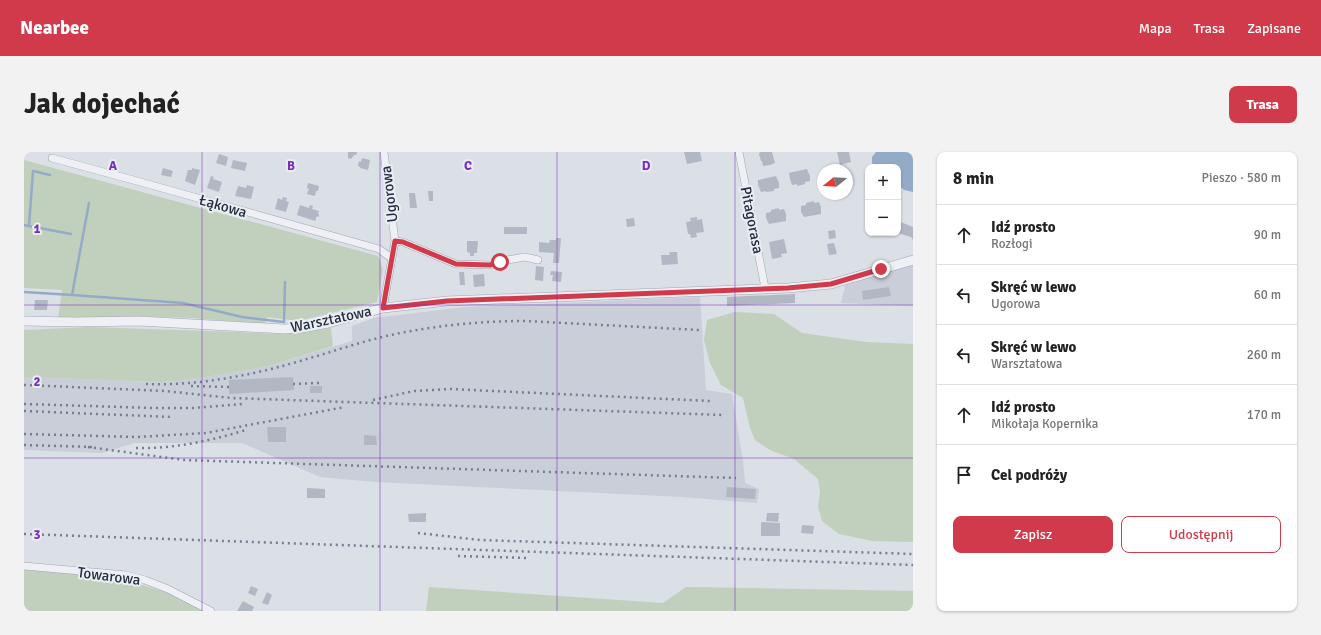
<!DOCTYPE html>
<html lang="pl">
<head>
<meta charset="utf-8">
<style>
	body { margin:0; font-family:Signika,sans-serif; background:#f2f2f2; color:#222 }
	.controls { position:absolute; right:12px; top:12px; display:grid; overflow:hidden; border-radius:8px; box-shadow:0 1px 3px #0004 }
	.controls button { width:36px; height:36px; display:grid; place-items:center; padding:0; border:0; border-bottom:1px solid #e0e0e0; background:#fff; color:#222; font:20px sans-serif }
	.compass { position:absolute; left:793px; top:12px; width:36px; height:36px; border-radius:50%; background:#fff; box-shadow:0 1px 3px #0004; rotate:252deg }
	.stop { position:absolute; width:12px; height:12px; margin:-9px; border:3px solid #d13a4a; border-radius:50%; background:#fff }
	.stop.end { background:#d13a4a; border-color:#fff; box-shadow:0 1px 4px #0008 }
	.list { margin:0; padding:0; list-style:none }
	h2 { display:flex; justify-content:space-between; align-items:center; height:52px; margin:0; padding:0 16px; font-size:17px }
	h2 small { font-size:13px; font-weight:400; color:#767676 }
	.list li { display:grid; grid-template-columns:26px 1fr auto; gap:12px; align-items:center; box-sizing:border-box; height:60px; padding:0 16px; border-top:1px solid #e0e0e0 }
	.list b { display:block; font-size:15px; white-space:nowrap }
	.list p { margin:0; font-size:13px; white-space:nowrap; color:#767676 }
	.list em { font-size:13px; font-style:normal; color:#767676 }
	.actions { display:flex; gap:8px; padding:12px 16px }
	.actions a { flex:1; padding:9px 0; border:1px solid #d13a4a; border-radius:8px; text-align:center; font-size:14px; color:#d13a4a }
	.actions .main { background:#d13a4a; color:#fff }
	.icon { flex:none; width:22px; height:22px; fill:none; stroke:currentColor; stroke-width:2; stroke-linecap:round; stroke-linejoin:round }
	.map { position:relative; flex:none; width:889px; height:459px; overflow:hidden; border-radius:8px }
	header { display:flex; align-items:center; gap:24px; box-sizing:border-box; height:56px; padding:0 20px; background:#d13a4a; color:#fff }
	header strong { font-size:19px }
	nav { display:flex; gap:22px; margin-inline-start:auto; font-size:14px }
	.intro { display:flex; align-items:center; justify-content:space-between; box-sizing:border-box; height:96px; padding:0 24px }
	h1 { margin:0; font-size:28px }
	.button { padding:10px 18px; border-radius:8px; background:#d13a4a; color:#fff; font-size:14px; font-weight:700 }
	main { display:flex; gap:24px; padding:0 24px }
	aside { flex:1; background:#fff; border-radius:8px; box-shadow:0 1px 3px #0004 }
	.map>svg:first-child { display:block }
	.built { fill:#c9ced8 }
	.green { fill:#c0d0bc }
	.water { fill:#94abc8 }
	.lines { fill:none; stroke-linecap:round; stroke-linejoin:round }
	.stream { stroke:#94abc8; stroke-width:2.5 }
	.building { fill:#b2b8c3 }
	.minor-casing { stroke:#a1a6b0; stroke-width:8 }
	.tertiary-casing { stroke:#a1a6b0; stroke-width:10 }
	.minor { stroke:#eef0f5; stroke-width:7 }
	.tertiary { stroke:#eef0f5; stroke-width:9 }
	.rail { stroke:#747e90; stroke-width:2.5; stroke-dasharray:2 4; stroke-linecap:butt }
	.route { stroke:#d13a4a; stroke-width:5 }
	.grid { fill:none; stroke:#7b2cbf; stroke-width:1; stroke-opacity:0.55 }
	.labels { text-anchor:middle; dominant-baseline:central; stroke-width:4; stroke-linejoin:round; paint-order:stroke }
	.street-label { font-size:15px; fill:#252c3d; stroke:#eaeef4 }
	.grid-label { font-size:13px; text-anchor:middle; font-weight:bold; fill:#7b2cbf; stroke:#eaeef4; stroke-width:4; stroke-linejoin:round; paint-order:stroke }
</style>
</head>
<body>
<header>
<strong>Nearbee</strong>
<nav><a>Mapa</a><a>Trasa</a><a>Zapisane</a></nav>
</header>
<div class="intro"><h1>Jak dojechać</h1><a class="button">Trasa</a></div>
<main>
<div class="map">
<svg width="889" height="459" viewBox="0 0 889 459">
	<rect width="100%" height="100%" fill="#dbdfe6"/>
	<path class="built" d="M 889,113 L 889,154 L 817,151 L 822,130 Z
		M 676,145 L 682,238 L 708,242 L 719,309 L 721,331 L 735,337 L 733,351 L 658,345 L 351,330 L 296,325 L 218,291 L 110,291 L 79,301 L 0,298 L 0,225 L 139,230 L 182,225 L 241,215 L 328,189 L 328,174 L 350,166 L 440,155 Z"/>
	<path class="green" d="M 0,8 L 354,104 L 359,117 L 353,150 L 274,169 L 243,165 L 241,172 L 168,166 L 110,164 L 34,167 L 38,138 L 0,136 Z
		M 711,160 L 750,162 L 778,181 L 842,190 L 889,192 L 889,390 L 848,389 L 815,382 L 798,369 L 794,355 L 796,340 L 794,327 L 770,307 L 746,298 L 731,288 L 726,276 L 719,246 L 697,233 L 686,211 L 680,188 L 683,168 Z
		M 64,175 L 214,180 L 253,182 L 307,176 L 309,194 L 241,215 L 182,225 L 139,230 L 0,225 L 0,178 Z
		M 0,417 L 98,427 L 145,441 L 180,459 L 0,459 Z
		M 405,435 L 639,451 L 662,435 L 889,439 L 889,459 L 402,459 Z"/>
	<path class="water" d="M 852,0 L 887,0 L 889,3 L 889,40 L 880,38 L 874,33 L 874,15 L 852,15 L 848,11 L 848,5 Z"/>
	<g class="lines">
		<path class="stream" d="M 0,73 L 5,74 L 9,19 L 26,23
			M 5,74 L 47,82
			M 0,140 L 48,143 L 65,51
			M 48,143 L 159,151 L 218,165 L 260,170 L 261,130"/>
	</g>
	<path class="building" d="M 324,0 L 333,0 L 332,3 L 330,3 L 327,7 L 324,6 Z
		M 660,0 L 676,0 L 678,9 L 663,12 Z
		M 736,0 L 748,0 L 751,11 L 746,13 L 739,14 L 738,9 L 737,9 L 735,2 Z
		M 813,0 L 825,0 L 827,10 L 816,13 Z
		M 195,2 L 204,5 L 202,14 L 192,11 Z
		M 338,6 L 346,8 L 344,18 L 336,16 L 336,15 L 334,14 L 335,9 L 337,10 Z
		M 209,8 L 223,11 L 221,19 L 207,16 Z
		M 139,16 L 149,19 L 147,25 L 137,23 Z
		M 168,16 L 176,18 L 171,33 L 161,29 L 164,18 L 168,18 Z
		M 783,17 L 786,24 L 786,29 L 781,30 L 781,32 L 773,34 L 773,32 L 768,33 L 766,27 L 765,21 Z
		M 187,24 L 190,25 L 189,27 L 198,30 L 195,40 L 183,36 Z
		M 752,24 L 755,31 L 755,36 L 750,37 L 750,39 L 742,40 L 742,39 L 737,40 L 734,33 L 734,28 Z
		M 284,31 L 295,34 L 294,39 L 292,39 L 291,44 L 283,42 L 285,37 L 283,36 Z
		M 223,33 L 230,35 L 227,47 L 211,44 L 214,34 L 222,36 Z
		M 404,39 L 409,39 L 409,49 L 405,49 Z
		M 385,41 L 391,41 L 393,56 L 386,56 Z
		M 259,45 L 263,46 L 262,49 L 265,50 L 262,60 L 251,57 L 254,46 L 258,48 Z
		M 790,49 L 790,51 L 795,50 L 797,55 L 797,62 L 780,65 L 777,60 L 777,54 L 782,53 L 782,51 Z
		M 276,53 L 285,56 L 286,53 L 289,54 L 288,57 L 295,59 L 294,62 L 295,62 L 295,65 L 293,64 L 291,69 L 273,63 Z
		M 755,56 L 755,58 L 760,57 L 762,62 L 762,69 L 745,72 L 742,66 L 742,61 L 747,60 L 747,58 Z
		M 673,65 L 673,68 L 678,67 L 680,80 L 672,81 L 673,85 L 667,86 L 666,82 L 664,82 L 662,70 L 667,69 L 666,66 Z
		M 610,66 L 611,74 L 603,75 L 602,67 Z
		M 874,69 L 889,75 L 889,88 L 887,85 L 874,81 Z
		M 480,75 L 503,75 L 503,82 L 480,82 Z
		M 811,78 L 812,86 L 805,87 L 804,79 Z
		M 532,86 L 537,86 L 535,111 L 529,111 L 530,101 L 515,100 L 515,90 L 525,91 L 526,88 L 532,88 Z
		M 760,87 L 763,101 L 757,102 L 758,105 L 748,107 L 745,90 Z
		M 443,89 L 454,89 L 453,101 L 450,101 L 450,104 L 446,104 L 446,101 L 443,100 Z
		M 810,91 L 813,102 L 805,103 L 803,92 Z
		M 645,100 L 653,100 L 654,112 L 638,113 L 637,103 L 646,103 Z
		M 512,114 L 520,115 L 519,129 L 511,128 Z
		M 527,119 L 538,120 L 537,130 L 528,129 L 529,123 L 526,123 Z
		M 435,120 L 440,120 L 441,133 L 436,133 Z
		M 460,122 L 461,134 L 450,135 L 449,123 Z
		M 865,135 L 867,144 L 839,148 L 838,139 Z
		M 771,142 L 771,151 L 703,154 L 703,145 Z
		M 11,148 L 24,148 L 23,158 L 10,158 Z
		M 269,225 L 270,238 L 205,242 L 205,228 Z
		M 286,234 L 298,234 L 298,241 L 286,241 Z
		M 243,275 L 262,275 L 262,290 L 244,290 Z
		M 340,283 L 352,284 L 353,293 L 340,293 Z
		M 703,335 L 732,337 L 731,347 L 702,345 Z
		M 283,336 L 301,337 L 301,346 L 283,346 Z
		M 402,361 L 402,370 L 385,370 L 384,362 Z
		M 743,361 L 755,361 L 754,370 L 742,369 Z
		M 737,370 L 756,371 L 756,384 L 737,384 Z
		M 778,373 L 790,374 L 789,382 L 777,381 Z
		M 227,434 L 234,437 L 231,444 L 224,441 Z
		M 243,440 L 248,443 L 244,453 L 238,451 Z
		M 219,449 L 230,455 L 228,459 L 213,459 Z"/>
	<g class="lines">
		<g class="minor-casing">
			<path id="minor" d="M 715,0 L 741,136
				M 28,6 L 113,29 L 355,97 L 367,106
				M 371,89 L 379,90 L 432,112 L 466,113 L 483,108 L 501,105 L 514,108
				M 359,156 L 371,89 L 360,0
				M 0,414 L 102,423 L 121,428 L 144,437 L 187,459"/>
		</g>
		<g class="tertiary-casing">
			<path id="tertiary" d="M 0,169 L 51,170 L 115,169 L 261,177 L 283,175 L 304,171 L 359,156 L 423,149 L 764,136 L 807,132 L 889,108"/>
		</g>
		<use href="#minor" class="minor"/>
		<use href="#tertiary" class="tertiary"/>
		<path class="rail" d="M 122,232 C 167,234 219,225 262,213 C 295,204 326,193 358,185 C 405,174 454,169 502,169 L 675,178
			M 269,232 L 296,231
			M 0,233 L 141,239 L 207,246 L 699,263
			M 167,234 L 205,235
			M 349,248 L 390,239 L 426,237 L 686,249
			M 0,252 L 128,256 L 169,256 L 218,252
			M 0,259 L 149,265
			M 0,282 L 113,285 L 182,281 L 321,255
			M 0,293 L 70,295
			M 64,295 L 160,308 L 712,326
			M 112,296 C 150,297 185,289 222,278
			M 394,381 L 456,388 L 889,402
			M 0,382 L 889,413
			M 434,404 L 504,406"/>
	</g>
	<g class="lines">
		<path class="route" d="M 476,110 L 466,113 L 432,112 L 379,90 L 371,89 L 359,156 L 423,149 L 764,136 L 807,132 L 857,117"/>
	</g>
	<path class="grid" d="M 178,0 L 178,459M 356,0 L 356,459M 533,0 L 533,459M 711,0 L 711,459M 0,153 L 889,153M 0,306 L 889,306"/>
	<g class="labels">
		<g class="street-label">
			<text transform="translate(365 42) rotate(-97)">Ugorowa</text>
			<text transform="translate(199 54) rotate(16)">Łąkowa</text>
			<text transform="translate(728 68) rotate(79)">Pitagorasa</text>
			<text transform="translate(307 167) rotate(-12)">Warsztatowa</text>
			<text transform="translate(85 424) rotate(7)">Towarowa</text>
		</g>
	</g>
	<g class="grid-label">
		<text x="89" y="18">A</text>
		<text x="267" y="18">B</text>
		<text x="444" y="18">C</text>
		<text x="622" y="18">D</text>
		<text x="13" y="81">1</text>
		<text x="13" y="234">2</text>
		<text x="13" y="387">3</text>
	</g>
</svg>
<div class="controls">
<button>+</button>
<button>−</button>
</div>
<svg class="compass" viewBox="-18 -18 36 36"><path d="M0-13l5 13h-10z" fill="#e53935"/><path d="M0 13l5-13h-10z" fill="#767676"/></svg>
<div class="stop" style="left:476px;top:110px"></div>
<div class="stop end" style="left:857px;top:117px"></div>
</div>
<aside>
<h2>8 min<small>Pieszo · 580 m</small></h2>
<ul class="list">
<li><svg class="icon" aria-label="ahead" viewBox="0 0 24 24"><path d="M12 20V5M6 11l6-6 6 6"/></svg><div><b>Idź prosto</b><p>Rozłogi</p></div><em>90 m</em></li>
<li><svg class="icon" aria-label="left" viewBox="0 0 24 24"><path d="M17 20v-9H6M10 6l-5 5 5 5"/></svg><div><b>Skręć w lewo</b><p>Ugorowa</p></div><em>60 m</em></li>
<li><svg class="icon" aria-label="left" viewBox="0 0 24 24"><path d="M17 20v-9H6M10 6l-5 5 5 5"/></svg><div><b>Skręć w lewo</b><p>Warsztatowa</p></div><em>260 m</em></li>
<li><svg class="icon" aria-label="ahead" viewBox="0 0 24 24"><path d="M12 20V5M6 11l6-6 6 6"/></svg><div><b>Idź prosto</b><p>Mikołaja Kopernika</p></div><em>170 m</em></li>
<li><svg class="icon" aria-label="arrive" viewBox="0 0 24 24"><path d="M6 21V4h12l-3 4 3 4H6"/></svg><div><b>Cel podróży</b></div></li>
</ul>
<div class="actions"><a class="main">Zapisz</a><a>Udostępnij</a></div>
</aside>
</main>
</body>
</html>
